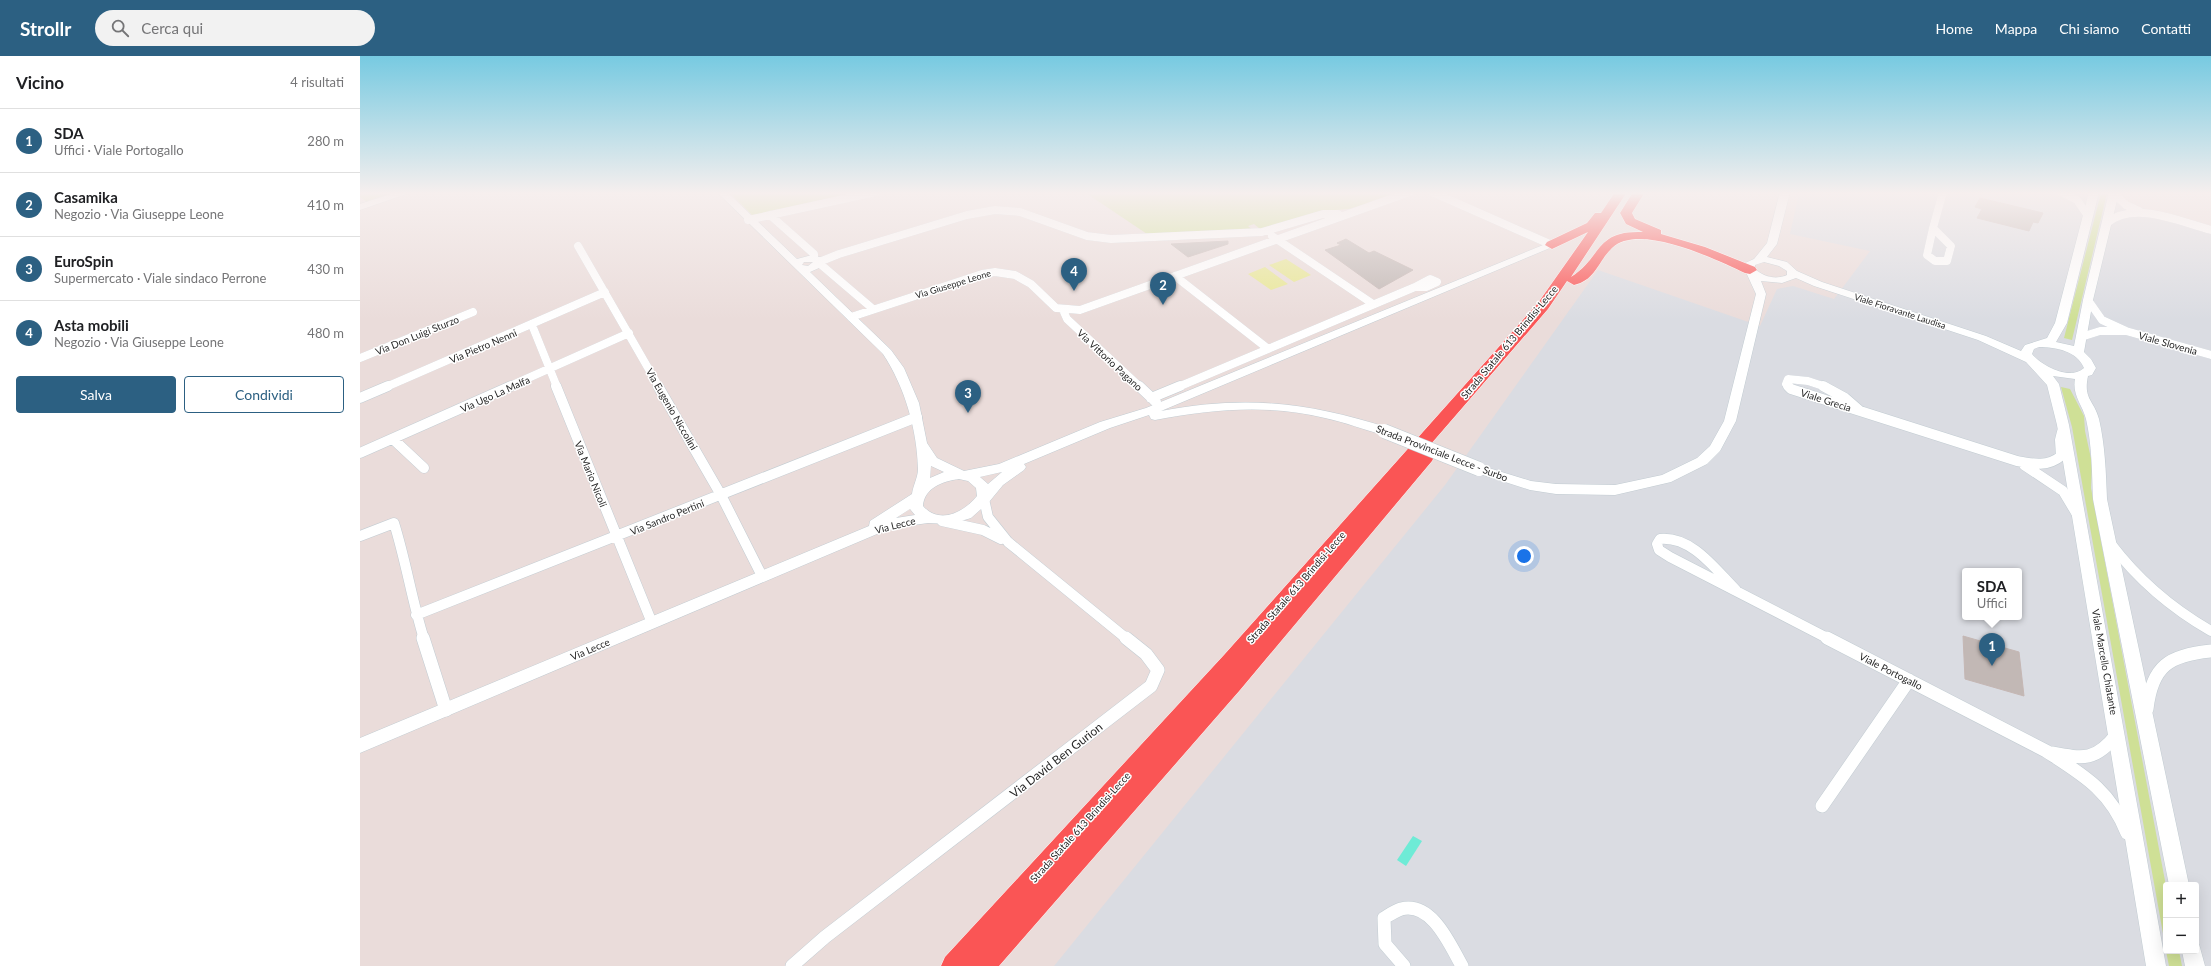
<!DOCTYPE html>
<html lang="it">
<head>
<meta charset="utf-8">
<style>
	body { margin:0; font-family:Lato,sans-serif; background:#f2f2f2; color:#202124 }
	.controls { position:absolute; right:12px; bottom:12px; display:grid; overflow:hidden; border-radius:4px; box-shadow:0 4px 16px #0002 }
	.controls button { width:36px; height:36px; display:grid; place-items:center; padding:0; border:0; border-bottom:1px solid #e0e0e0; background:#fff; color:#202124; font:20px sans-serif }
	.you { position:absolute; left:1164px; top:500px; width:14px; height:14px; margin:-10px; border:3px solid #fff; border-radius:50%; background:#1a73e8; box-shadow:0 0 0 6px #1a73e833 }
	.badge { display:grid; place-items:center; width:26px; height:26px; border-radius:50%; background:#2c6082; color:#fff; font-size:13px; font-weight:700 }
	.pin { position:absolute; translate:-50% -33px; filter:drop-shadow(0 1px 2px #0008) }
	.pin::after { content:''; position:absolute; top:21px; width:14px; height:12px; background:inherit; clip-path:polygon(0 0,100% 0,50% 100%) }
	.popup { position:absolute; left:1602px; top:512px; width:60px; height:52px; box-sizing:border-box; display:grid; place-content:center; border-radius:4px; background:#fff; filter:drop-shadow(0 1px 3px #0005); font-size:13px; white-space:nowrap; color:#757577 }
	.popup b { font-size:15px; color:#202124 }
	.popup::after { content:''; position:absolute; left:50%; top:100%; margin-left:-8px; border:8px solid transparent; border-top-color:#fff }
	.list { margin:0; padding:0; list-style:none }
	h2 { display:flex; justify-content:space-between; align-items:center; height:52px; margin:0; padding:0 16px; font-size:17px }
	h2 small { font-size:13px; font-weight:400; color:#757577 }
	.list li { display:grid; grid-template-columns:26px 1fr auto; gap:12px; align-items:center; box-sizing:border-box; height:64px; padding:0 16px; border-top:1px solid #e0e0e0 }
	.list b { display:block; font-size:15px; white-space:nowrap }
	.list p { margin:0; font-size:13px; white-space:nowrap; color:#757577 }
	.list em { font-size:13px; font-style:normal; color:#757577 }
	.actions { display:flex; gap:8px; padding:12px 16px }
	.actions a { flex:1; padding:9px 0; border:1px solid #2c6082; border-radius:4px; text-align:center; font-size:14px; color:#2c6082 }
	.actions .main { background:#2c6082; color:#fff }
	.icon { flex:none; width:22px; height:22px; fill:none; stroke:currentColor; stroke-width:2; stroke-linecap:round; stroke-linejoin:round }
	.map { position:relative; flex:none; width:1851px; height:910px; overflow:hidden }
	header { display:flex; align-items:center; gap:24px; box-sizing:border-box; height:56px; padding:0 20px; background:#2c6082; color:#fff }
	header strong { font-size:19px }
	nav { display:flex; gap:22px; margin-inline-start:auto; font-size:14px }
	.search { width:280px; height:36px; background:#f2f2f2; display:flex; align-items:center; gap:10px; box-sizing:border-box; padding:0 14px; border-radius:22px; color:#757577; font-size:15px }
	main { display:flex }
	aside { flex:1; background:#fff }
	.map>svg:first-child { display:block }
	.industrial { fill:#dadce2; fill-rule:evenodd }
	.green { fill:#cfe096 }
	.pitch { fill:#e8e792 }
	.water { fill:#6eebd6 }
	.building { fill:#c2b8b5; stroke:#c5b7b4 }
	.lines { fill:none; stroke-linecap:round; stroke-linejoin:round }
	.street-far2-casing { stroke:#c2ccd2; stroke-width:8 }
	.street-far1-casing { stroke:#c2ccd2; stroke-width:11 }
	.street-casing { stroke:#c2ccd2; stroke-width:14 }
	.secondary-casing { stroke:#c2ccd2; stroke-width:1 }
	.highway-casing { stroke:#fff; stroke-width:1 }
	.street-far2 { stroke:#fff; stroke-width:8 }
	.street-far1 { stroke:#fff; stroke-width:10 }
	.street { stroke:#fff; stroke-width:13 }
	.secondary { fill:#fff; fill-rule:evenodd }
	.highway { fill:#fa5555; fill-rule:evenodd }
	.secondary-bridge-casing { stroke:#c2ccd2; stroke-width:15; stroke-linecap:butt }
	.secondary-bridge { stroke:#fff; stroke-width:14 }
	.labels { text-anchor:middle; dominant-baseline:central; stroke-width:3; stroke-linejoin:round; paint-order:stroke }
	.far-street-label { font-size:9px; fill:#282828; stroke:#fff }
	.street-label { font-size:10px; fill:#282828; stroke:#fff }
	.near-street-label { font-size:12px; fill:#282828; stroke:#fff }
</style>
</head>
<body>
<header>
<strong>Strollr</strong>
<div class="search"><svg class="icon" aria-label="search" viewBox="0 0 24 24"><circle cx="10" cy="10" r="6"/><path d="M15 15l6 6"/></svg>Cerca qui</div>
<nav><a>Home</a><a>Mappa</a><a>Chi siamo</a><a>Contatti</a></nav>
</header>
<main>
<aside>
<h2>Vicino<small>4 risultati</small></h2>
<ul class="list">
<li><span class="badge">1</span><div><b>SDA</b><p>Uffici · Viale Portogallo</p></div><em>280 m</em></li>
<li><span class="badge">2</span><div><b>Casamika</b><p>Negozio · Via Giuseppe Leone</p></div><em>410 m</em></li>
<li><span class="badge">3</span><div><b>EuroSpin</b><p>Supermercato · Viale sindaco Perrone</p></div><em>430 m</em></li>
<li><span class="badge">4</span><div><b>Asta mobili</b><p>Negozio · Via Giuseppe Leone</p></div><em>480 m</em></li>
</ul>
<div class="actions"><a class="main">Salva</a><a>Condividi</a></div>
</aside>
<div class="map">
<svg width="1851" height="910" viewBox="0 0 1851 910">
	<rect width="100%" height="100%" fill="#eadcda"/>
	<path class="industrial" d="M 1439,137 L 1726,137 L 1851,170 L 1851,910 L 694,910 L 1085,429 L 1238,214 L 1400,270 L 1417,233 L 1433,230 L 1474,243 L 1510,195 L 1430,178 ZM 1605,515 L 1659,515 L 1659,561 L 1605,561 ZM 1806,829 L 1836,829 L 1836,895 L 1806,895 Z"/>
	<path class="green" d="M 948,136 C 959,142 964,138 975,137 C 996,133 1019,137 1040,137 L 989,153 L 961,155 L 900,173 L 894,168 L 888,170 L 893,174 L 787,178 L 726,137 Z
		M 0,137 L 37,137 L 7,146 L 0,141 Z
		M 370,137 L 510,137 L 394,161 Z
		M 1741,137 L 1747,137 L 1712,284 L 1704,282 Z
		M 1701,331 L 1710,333 L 1724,360 L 1725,375 L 1732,407 L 1731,432 L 1806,830 L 1806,894 L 1712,371 Z
		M 1806,895 L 1819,895 L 1822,910 L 1809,910 Z"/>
	<path class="pitch" d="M 926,203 L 951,219 L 934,226 L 909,209 Z
		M 905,211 L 928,228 L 911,234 L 888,218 Z"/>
	<path class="water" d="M 1053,780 L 1062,785 L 1046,810 L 1037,804 Z"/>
	<path class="building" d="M 1620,142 L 1683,157 L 1678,167 L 1673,166 L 1669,175 L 1617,162 L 1622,153 L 1615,151 Z
		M 986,183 L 1009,197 L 1014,195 L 1053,214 L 1019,233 L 965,194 L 981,189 L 977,187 Z
		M 868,185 L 868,188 L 828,201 L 811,188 Z
		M 1603,580 L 1659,596 L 1664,640 L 1605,623 Z"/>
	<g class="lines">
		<g class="street-far2-casing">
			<path id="street-far2" d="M 1072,136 L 1192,189
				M 1701,136 L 1717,144 L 1728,160
				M 1753,137 L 1766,149 L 1779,155
				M 410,159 L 454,198 L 454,202
				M 388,164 L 516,136
				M 1747,167 C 1775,144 1820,166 1851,174
				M 1573,172 L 1591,190 L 1587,205 L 1575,205 L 1567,199 Z
				M 1573,172 L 1583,136
				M 912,180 L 1013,248
				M 218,190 L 299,331
				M 459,206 L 479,198 L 607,159 L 635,154 L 660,156 L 727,180 L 751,183 L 902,176 L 963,158 L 978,158
				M 459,207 L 513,253
				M 815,220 L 907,292
				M 1070,223 L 1077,226 L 1066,231 L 1055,231 Z
				M 703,254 L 707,263 L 780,331
				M 491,261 L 622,218 L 635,216 L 655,219 L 671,228 L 696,252 L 720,254 L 1050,136
				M 172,269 L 197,331
				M 1766,275 L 1851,299
				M 1721,281 L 1740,275 L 1766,275 L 1742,264 L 1728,244
				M 0,302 L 113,256
				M 26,331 L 245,236
				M 148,331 L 269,277
				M 818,331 L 1055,231
				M 1429,331 L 1426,328 L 1428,323 L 1448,325 L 1466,331"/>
		</g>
		<g class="street-far1-casing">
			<path id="street-far1" d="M 196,330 L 292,567
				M 298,330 L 361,439 L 402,520
				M 779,330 L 796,346
				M 1428,330 L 1431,333 L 1500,355
				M 1463,330 L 1485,342 L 1500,355
				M 0,342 L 28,330
				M 791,342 L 820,330
				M 1500,355 L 1657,405 C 1673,408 1688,411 1701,400 L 1700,384 L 1702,376
				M 33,383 L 64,412
				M 0,397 L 151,330
				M 1664,409 L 1703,435 L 1718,460
				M 624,443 L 628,461 L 648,486 L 767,583
				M 582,465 L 623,474 L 641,483
				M 0,480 L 34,467 C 46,505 52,545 64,583
				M 1751,488 C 1779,525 1811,552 1851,575
				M 1376,534 C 1355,513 1332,480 1300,483 L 1297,488 L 1299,494 L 1310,501 L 1469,583
				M 56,559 L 557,361"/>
		</g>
		<g class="street-casing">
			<path id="street" d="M 63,582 L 86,654
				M 1467,582 L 1686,695 C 1723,719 1750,734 1767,777
				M 1787,653 C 1792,610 1809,599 1851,595
				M 1692,697 C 1724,703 1736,705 1757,678
				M 1462,750 L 1549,624
				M 432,910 L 465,881 L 791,630 L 798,614 L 786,598 L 766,582
				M 1044,910 L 1025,888 L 1024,862 C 1029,859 1035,855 1041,853 C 1072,845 1090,889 1102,910"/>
		</g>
		<g class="secondary-casing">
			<path id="secondary" d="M 37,136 L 52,136 L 0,154 L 0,148 Z
				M 357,136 L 367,136 L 437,203 L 452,199 L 463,202 L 464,204 L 459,212 L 450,216 L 531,294 L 544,312 L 559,347 L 567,387 L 577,402 L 604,415 L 639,408 L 740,366 L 786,352 L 1188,187 L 1196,187 L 1197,189 L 801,355 C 886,339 947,346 1029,372 L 1030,375 L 1029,378 L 1024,379 C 1004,374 985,366 965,362 C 908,348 852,353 795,364 L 791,363 L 789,359 L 750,372 L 664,408 L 666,411 L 664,414 L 643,429 L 629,446 L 611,462 L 591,468 L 568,467 L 539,471 L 517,478 L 0,697 L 0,682 L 509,470 L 510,465 L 552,438 C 553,430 558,421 558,413 C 557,374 545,331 523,298 ZM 444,206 L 453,206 L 448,210 L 442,209 ZM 571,410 L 584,416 L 570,422 ZM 642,416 L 628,428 L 620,421 ZM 599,423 L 608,425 L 616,432 L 617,440 C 604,456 580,469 563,450 C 564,432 583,425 599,423 ZM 550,453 L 555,459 L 536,462 Z
				M 1420,136 L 1430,136 L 1417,188 L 1407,201 L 1427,206 L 1437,215 L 1462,226 L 1626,280 L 1661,295 L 1665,289 L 1687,282 L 1695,267 L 1729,136 L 1739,136 L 1707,267 L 1696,286 L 1714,290 L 1723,244 L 1749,136 L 1759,136 L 1733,244 L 1724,296 L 1731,303 L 1736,312 L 1732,319 L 1728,320 C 1723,343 1734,344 1739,363 C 1745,389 1746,416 1747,443 L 1829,829 L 1809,829 L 1733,443 C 1732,416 1732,389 1726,363 C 1722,348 1712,339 1715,323 L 1693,320 L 1699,328 L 1709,369 L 1806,910 L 1786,910 L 1697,369 L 1687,329 L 1666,306 L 1618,284 L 1454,230 L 1436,222 L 1422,227 L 1401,225 L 1406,238 L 1376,365 L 1360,395 L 1347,408 L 1311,426 L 1255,439 L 1196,438 L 1170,434 L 1114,416 L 1112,413 L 1119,409 L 1171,425 L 1196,428 L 1255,429 L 1302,419 L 1337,402 L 1350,390 L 1364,365 L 1396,238 L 1385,214 L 1385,207 L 1394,203 L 1407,187 ZM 1404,206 L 1419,210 L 1427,215 L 1427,219 C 1416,224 1404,221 1395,213 L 1395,209 ZM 1679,291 C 1696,291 1717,295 1724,312 C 1710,325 1682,310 1672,298 L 1674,293 Z
				M 1836,887 L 1839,888 L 1845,910 L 1825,910 L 1822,895 L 1836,895 Z"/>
		</g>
		<g class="highway-casing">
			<path id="highway" d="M 1255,136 L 1267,136 L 1211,221 C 1243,201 1234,174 1283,176 L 1266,168 L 1260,157 L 1273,136 L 1285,136 L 1272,157 L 1275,163 L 1301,174 L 1301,178 L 1345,191 L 1395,211 L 1397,214 L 1390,218 L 1385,217 C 1357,204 1279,166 1252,192 C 1238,205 1236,224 1214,229 L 1207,225 L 1188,253 L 1064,396 L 1072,397 L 1074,401 L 1072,405 L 880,634 L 639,910 L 581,910 L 585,901 L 864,599 L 1178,247 L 1228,176 L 1192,193 L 1185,189 L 1187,186 L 1227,167 L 1235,157 L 1241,157 Z"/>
		</g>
		<use href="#street-far2" class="street-far2"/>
		<use href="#street-far1" class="street-far1"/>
		<use href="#street" class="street"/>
		<use href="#secondary" class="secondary"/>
		<use href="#highway" class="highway"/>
		<g class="secondary-bridge-casing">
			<path id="secondary-bridge" d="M 1024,375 L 1119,413"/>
		</g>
		<use href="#secondary-bridge" class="secondary-bridge"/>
	</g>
	<linearGradient id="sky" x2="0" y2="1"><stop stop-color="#77cae1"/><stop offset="0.52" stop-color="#f6efee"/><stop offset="1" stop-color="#f6efee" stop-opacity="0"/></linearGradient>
	<rect width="1851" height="264" fill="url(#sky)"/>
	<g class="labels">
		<g class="far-street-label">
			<text transform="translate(593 228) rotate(-17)">Via Giuseppe Leone</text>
			<text transform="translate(1540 255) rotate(18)">Viale Fioravante Laudisa</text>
		</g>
		<g class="street-label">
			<text transform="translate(57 279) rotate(-22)">Via Don Luigi Sturzo</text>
			<text transform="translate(1149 286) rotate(-50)">Strada Statale 613 Brindisi-Lecce</text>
			<text transform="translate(1808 287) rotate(16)">Viale Slovenia</text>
			<text transform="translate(123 290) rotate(-23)">Via Pietro Nenni</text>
			<text transform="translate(750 304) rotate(43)">Via Vittorio Pagano</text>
			<text transform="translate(135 338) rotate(-24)">Via Ugo La Malfa</text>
			<text transform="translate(1466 344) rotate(18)">Viale Grecia</text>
			<text transform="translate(312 353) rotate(60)">Via Eugenio Niccolini</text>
			<text transform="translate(1082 397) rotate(21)">Strada Provinciale Lecce - Surbo</text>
			<text transform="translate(231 418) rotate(68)">Via Mario Nicoli</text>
			<text transform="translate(307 461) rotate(-22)">Via Sandro Pertini</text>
			<text transform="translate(535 469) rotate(-14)">Via Lecce</text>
			<text transform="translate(936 531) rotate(-49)">Strada Statale 613 Brindisi-Lecce</text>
			<text transform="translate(230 593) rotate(-23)">Via Lecce</text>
			<text transform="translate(1745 606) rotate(80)">Viale Marcello Chiatante</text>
			<text transform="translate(1531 615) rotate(27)">Viale Portogallo</text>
			<text transform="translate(720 771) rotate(-48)">Strada Statale 613 Brindisi-Lecce</text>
		</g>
		<g class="near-street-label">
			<text transform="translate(696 704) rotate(-38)">Via David Ben Gurion</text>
		</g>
	</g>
</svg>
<div class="controls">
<button>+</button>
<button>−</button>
</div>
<div class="you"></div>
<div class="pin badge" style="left:1632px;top:610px">1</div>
<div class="popup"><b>SDA</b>Uffici</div>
<div class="pin badge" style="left:803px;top:249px">2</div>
<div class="pin badge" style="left:608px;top:357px">3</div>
<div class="pin badge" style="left:714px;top:235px">4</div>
</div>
</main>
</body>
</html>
